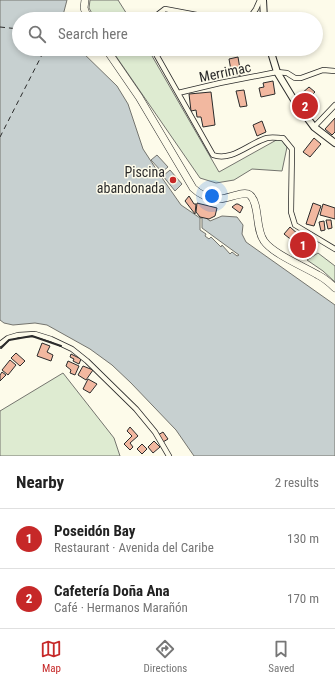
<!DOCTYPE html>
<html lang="en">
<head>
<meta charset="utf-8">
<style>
	body { margin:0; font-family:"Roboto Condensed",sans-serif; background:#f6f6f6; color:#222 }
	.you { position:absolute; left:212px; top:196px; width:14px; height:14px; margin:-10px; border:3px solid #fff; border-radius:50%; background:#1a73e8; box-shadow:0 0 0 6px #1a73e833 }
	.badge { display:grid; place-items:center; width:26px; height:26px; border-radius:50%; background:#c62828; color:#fff; font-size:13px; font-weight:700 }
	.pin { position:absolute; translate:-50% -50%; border:2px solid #fff; box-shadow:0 1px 4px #0006 }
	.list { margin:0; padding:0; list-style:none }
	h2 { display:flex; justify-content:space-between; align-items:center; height:52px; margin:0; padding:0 16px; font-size:17px }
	h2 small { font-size:13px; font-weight:400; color:#767676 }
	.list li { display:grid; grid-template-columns:26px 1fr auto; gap:12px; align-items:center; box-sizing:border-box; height:60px; padding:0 16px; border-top:1px solid #e0e0e0 }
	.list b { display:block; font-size:15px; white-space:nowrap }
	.list p { margin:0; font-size:13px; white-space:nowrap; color:#767676 }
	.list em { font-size:13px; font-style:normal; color:#767676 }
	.icon { flex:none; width:22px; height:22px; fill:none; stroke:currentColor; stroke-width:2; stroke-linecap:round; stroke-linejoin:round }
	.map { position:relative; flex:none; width:335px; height:456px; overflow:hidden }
	.search { position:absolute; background:#fff; box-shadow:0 2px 6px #0003; left:12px; right:12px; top:12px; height:44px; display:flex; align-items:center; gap:10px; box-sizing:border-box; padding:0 14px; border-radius:22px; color:#767676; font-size:15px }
	.sheet { height:172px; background:#fff }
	nav { display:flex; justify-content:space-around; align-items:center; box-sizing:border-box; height:56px; border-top:1px solid #e0e0e0; background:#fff; font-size:11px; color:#767676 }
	nav a { display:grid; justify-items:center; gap:2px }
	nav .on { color:#c62828 }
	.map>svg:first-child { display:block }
	.green { fill:#deebd1; stroke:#74746e }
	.water { fill:#c7d0d0; stroke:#74746e }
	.pier { fill:#fdfbea; stroke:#74746e }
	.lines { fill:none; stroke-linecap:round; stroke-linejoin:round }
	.ferry { stroke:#2b2b2b; stroke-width:1; stroke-dasharray:5 4; stroke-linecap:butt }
	.building { fill:#f2b8a0; stroke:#2b2b2b }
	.minor-casing { stroke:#2b2b2b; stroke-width:6 }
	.tertiary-casing { stroke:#2b2b2b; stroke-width:8 }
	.secondary-casing { stroke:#2b2b2b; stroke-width:8 }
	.minor { stroke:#fdfbea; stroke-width:4.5 }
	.tertiary { stroke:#fdfbea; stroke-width:6 }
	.secondary { stroke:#fdfbea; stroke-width:7 }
	.wall { stroke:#2b2b2b; stroke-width:2 }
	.poi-dot { fill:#c62828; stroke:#fdfbea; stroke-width:1.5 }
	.labels { text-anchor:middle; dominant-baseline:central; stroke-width:3; stroke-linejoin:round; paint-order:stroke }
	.street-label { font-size:14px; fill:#2b2b2b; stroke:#fdfbea }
	.poi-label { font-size:14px; fill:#2b2b2b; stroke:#fdfbea; text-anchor:end }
</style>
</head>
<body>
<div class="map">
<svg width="335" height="456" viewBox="0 0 335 456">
	<rect width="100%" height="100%" fill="#fdfbea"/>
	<path class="green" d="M 90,0 L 118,0 L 130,19 L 95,19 L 89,8 Z
		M 111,49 L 148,49 L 219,172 L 280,138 L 287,147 L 282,171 L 252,169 L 234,180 L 216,183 L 200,178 Z
		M 318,253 L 335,266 L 335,282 L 323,271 L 307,260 Z
		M 63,373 L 114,438 L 120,456 L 0,456 L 0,411 Z"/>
	<path class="water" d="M 0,0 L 67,0 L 62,19 L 19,19 L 19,49 L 79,49 L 117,86 L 128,104 L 143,149 L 160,175 L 181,205 L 200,218 L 205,217 L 210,221 L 222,216 L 237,217 L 243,225 L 242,234 L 246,242 L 335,305 L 335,456 L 194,456 L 176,430 L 131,383 L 112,365 L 90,349 L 47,325 L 35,323 L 13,325 L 4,323 L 0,320 Z
		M 157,155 L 168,167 L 162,172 L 151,160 Z
		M 170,170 L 182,184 L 175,191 L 163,176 Z"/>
	<path class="pier" d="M 200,218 L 202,218 L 202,228 L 239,255 L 237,256 L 232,252 L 230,254 L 222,245 L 221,247 L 211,237 L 209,239 L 205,236 L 206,234 L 200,230 Z"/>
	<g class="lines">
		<path class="ferry" d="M 0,27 L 19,29
			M 0,137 L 45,49"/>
	</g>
	<path class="building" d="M 238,57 L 241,75 L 232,76 L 229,59 Z
		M 273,81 L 275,94 L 261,97 L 259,88 L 264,87 L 263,83 Z
		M 309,87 L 315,92 L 307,100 L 301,94 Z
		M 244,90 L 247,106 L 240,107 L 236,91 Z
		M 211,92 L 215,125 L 203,127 L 201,117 L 197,117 L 196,110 L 191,111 L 189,94 Z
		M 335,118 L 335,132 L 332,135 L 325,129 Z
		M 262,121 L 266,132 L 257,136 L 253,125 Z
		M 314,138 L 321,144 L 310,157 L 303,152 Z
		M 189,196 L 194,204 L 196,204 L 195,214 L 185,201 Z
		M 197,203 L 217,208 L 215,216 L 209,219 L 200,217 L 196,212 Z
		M 313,203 L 321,206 L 314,226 L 306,224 Z
		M 236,204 L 238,204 L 243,207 L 240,213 L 232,207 Z
		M 323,204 L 335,208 L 335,219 L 320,215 Z
		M 326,220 L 331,220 L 332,228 L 328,229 Z
		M 324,221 L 325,230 L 321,231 L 319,222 Z
		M 290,227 L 299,235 L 294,242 L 284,234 Z
		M 299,237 L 312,246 L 307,253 L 295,243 Z
		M 42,343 L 50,346 L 47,352 L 53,355 L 51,361 L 37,356 Z
		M 16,353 L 25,361 L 20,366 L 11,358 Z
		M 71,354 L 81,359 L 79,364 L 73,361 L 74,359 L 70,357 Z
		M 10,360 L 16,365 L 8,375 L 2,370 Z
		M 68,361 L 79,366 L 75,375 L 70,373 L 71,370 L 66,366 Z
		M 83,366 L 93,370 L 86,380 L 78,375 Z
		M 2,372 L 6,375 L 0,381 L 0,375 Z
		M 88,379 L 97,384 L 90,393 L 83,389 Z
		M 130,427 L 138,436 L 130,443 L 133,447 L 130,450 L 124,444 L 132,436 L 127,431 Z
		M 163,432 L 168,439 L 163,442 L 158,435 Z
		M 154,441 L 160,447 L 153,453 L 148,447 Z
		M 142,444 L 147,449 L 142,454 L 137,449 Z"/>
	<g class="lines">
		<g class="minor-casing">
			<path id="minor" d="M 152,19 L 165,9 L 218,19
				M 249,19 L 256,9 L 260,0
				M 153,49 L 213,155 C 232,162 249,143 267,138 C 272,137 278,138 283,138 L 292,149 L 291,212 L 295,225 L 335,249
				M 178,93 L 220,83 L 277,72 L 287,73 L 295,78 L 301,78 L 323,70 L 335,71
				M 314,127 L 335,105
				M 0,344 L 8,338 L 18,335 L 35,334 L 51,339 L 72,349 L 87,361 L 136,409 L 155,432 L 169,456"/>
		</g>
		<g class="tertiary-casing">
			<path id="tertiary" d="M 263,0 L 264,19
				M 270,49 L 277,72 L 294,100 L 314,127 L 335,143"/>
		</g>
		<g class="secondary-casing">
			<path id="secondary" d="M 85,0 L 84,8 L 88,19
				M 106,49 L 139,97 L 193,188 C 200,195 208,198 217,199 C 226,200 244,190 250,195 C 260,204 255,229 264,241 C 273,254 305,267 318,275 C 324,278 330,283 335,288"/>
		</g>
		<use href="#minor" class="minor"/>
		<use href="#tertiary" class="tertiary"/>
		<use href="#secondary" class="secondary"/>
		<path class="wall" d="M 1,348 L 9,340 L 32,336 L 61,346"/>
	</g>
	<circle class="poi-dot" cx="173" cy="180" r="4"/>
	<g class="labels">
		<g class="street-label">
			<text transform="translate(225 72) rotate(-12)">Merrimac</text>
		</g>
		<g class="poi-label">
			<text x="165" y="172">Piscina<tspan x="165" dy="16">abandonada</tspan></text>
		</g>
	</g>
</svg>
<div class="you"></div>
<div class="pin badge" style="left:303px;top:245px">1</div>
<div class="pin badge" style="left:305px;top:106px">2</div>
<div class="search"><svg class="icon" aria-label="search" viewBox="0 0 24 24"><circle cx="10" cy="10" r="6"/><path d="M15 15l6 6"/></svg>Search here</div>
</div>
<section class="sheet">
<h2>Nearby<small>2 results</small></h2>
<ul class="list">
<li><span class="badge">1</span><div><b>Poseidón Bay</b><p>Restaurant · Avenida del Caribe</p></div><em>130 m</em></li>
<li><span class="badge">2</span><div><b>Cafetería Doña Ana</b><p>Café · Hermanos Marañón</p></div><em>170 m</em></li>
</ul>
</section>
<nav>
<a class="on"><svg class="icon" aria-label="map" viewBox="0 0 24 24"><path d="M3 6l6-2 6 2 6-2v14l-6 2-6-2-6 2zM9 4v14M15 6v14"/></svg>Map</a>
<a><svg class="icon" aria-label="directions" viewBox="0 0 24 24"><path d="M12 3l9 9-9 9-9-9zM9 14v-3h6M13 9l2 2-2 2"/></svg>Directions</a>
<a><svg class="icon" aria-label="saved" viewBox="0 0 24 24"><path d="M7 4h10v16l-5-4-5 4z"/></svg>Saved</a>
</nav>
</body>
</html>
